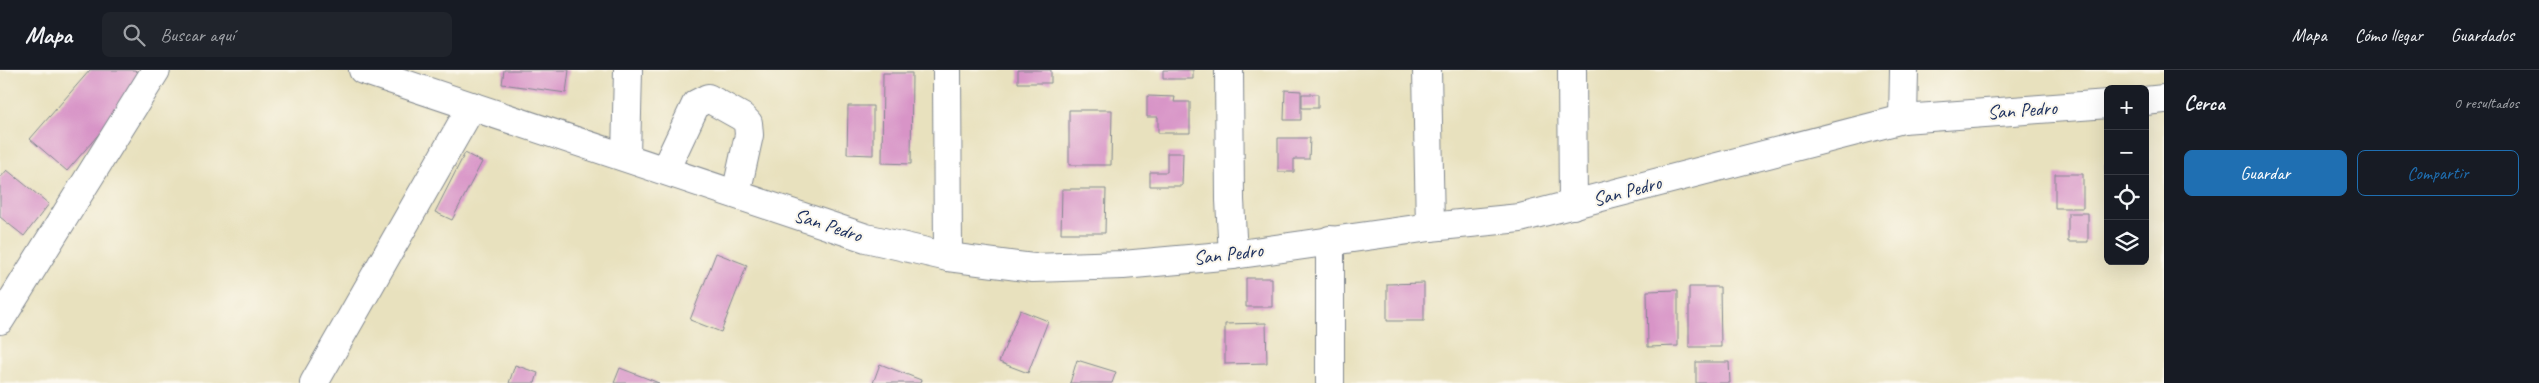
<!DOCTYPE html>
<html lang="es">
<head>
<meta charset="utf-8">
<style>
	body { margin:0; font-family:Caveat,sans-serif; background:#20242c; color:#f1f3f6 }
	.controls { position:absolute; right:15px; top:15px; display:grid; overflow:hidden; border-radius:8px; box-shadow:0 5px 20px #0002 }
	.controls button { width:45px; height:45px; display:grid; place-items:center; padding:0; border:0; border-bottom:1px solid #363941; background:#171b24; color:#f1f3f6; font:25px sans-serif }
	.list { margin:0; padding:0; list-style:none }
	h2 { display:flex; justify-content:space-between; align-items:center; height:65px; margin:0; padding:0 20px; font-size:21px }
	h2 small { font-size:16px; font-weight:400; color:#9ea1a6 }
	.actions { display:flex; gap:10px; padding:15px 20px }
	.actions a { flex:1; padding:11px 0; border:1px solid #1f6fb2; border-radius:8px; text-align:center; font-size:18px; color:#1f6fb2 }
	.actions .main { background:#1f6fb2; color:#fff }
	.icon { flex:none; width:28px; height:28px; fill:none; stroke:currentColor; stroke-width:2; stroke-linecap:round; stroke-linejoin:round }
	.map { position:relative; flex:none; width:2164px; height:313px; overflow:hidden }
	header { display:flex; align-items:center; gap:30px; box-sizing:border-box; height:70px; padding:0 25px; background:#171b24; border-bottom:1px solid #363941 }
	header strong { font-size:24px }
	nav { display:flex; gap:28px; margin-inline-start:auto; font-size:18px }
	.search { width:350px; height:45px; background:#20242c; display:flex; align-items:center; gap:12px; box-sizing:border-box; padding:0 18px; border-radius:8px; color:#9ea1a6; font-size:19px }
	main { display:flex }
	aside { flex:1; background:#171b24 }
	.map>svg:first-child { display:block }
	.building { fill:#d894c7 }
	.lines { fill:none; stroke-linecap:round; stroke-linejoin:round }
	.minor-casing { stroke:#82888e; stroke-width:30 }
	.major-casing { stroke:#82888e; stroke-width:30 }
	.minor { stroke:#fff; stroke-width:28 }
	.major { stroke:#fff; stroke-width:28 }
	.labels { text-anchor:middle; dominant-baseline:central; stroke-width:4; stroke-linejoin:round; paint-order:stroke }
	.street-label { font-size:20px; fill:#1b2f5e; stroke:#fbf7ec }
</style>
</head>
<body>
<header>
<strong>Mapa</strong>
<div class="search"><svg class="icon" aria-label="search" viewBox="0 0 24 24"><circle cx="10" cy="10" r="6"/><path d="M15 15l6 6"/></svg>Buscar aquí</div>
<nav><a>Mapa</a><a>Cómo llegar</a><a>Guardados</a></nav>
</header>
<main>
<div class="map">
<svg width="2164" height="313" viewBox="0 0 2164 313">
	<rect width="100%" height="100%" fill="#fbf7ec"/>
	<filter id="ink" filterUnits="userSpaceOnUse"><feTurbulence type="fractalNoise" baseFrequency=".02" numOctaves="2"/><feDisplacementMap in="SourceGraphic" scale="10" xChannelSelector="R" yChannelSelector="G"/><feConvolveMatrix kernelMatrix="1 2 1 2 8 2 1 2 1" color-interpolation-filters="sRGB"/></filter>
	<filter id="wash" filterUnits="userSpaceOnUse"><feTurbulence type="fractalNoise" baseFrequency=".0096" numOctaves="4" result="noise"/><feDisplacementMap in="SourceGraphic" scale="20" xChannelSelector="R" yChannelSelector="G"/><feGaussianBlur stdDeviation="1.12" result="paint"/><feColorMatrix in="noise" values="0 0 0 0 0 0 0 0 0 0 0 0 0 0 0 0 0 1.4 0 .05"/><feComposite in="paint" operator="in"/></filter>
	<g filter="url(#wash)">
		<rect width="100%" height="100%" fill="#e8e1be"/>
		<g id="blocks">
			<path class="building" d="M 90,0 L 135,0 L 146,9 L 67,101 L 30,69 Z
				M 504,0 L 569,0 L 566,23 L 502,14 Z
				M 1018,0 L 1051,0 L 1051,13 L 1018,13 Z
				M 1163,0 L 1193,0 L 1193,9 L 1163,9 Z
				M 883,3 L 912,3 L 911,94 L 882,93 Z
				M 1285,20 L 1301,21 L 1301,50 L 1284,50 Z
				M 1302,24 L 1318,24 L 1318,38 L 1302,38 Z
				M 1147,26 L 1175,27 L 1174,32 L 1190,32 L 1190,63 L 1158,63 L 1158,47 L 1147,47 Z
				M 848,36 L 873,36 L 873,85 L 847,84 Z
				M 1069,40 L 1112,40 L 1111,95 L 1069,95 Z
				M 1278,68 L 1310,68 L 1309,89 L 1294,89 L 1294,102 L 1278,102 Z
				M 465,83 L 482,92 L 452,150 L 435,142 Z
				M 1167,83 L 1183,83 L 1182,116 L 1150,116 L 1150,102 L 1167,102 Z
				M 2105,94 L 2108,94 L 2108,146 L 2106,146 Z
				M 7,100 L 49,134 L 24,166 L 0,147 L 0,108 Z
				M 2055,104 L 2083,104 L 2083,138 L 2055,138 Z
				M 1062,119 L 1106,119 L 1105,163 L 1061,163 Z
				M 2068,143 L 2088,143 L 2088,172 L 2068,172 Z
				M 716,183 L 747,195 L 721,262 L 690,250 Z
				M 1246,208 L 1272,208 L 1272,237 L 1246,237 Z
				M 1424,213 L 1424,251 L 1387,251 L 1387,214 Z
				M 1689,217 L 1720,217 L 1721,277 L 1689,277 Z
				M 1678,220 L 1678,276 L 1648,277 L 1647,221 Z
				M 1020,240 L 1048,251 L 1028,303 L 999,292 Z
				M 1266,253 L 1267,293 L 1225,294 L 1225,254 Z
				M 1077,290 L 1116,302 L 1112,313 L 1070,313 Z
				M 1696,292 L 1729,292 L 1730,313 L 1696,313 Z
				M 880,294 L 921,310 L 920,313 L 873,313 Z
				M 515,295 L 538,303 L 535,313 L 509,313 Z
				M 620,298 L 659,313 L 614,313 Z"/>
		</g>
	</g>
	<g filter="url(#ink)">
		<use href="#blocks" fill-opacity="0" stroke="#82888e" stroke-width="1"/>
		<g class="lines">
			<g class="minor-casing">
				<path id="minor" d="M 947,0 L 948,187
					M 1229,0 L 1230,130 L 1233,185
					M 1427,0 L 1430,157
					M 1572,0 L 1573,135
					M 1903,49 L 1904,0
					M 626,86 L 628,0
					M 665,100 L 696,34 L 708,28 L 742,47 L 748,53 L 749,65 L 736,124
					M 0,250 L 156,0
					M 314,313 L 472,36
					M 1330,313 L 1330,170"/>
			</g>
			<g class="major-casing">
				<path id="major" d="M 363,0 L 866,168 L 948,187 L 1033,198 L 1123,195 L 1233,185 L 1430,157 L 1520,148 L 1903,49 L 2108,34
					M 2145,31 L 2164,29"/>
			</g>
			<use href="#minor" class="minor"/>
			<use href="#major" class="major"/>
		</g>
	</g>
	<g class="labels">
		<g class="street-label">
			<text transform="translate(2022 40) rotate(-4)">San Pedro</text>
			<text transform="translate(1627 121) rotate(-15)">San Pedro</text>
			<text transform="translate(828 155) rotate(18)">San Pedro</text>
			<text transform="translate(1228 184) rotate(-7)">San Pedro</text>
		</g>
	</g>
</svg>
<div class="controls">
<button>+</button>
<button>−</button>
<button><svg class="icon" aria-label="locate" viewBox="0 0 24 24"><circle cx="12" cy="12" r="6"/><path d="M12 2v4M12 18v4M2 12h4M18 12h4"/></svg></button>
<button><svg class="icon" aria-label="layers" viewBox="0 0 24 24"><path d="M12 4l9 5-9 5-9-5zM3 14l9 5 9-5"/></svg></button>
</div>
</div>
<aside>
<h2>Cerca<small>0 resultados</small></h2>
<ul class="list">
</ul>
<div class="actions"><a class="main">Guardar</a><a>Compartir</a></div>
</aside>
</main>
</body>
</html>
